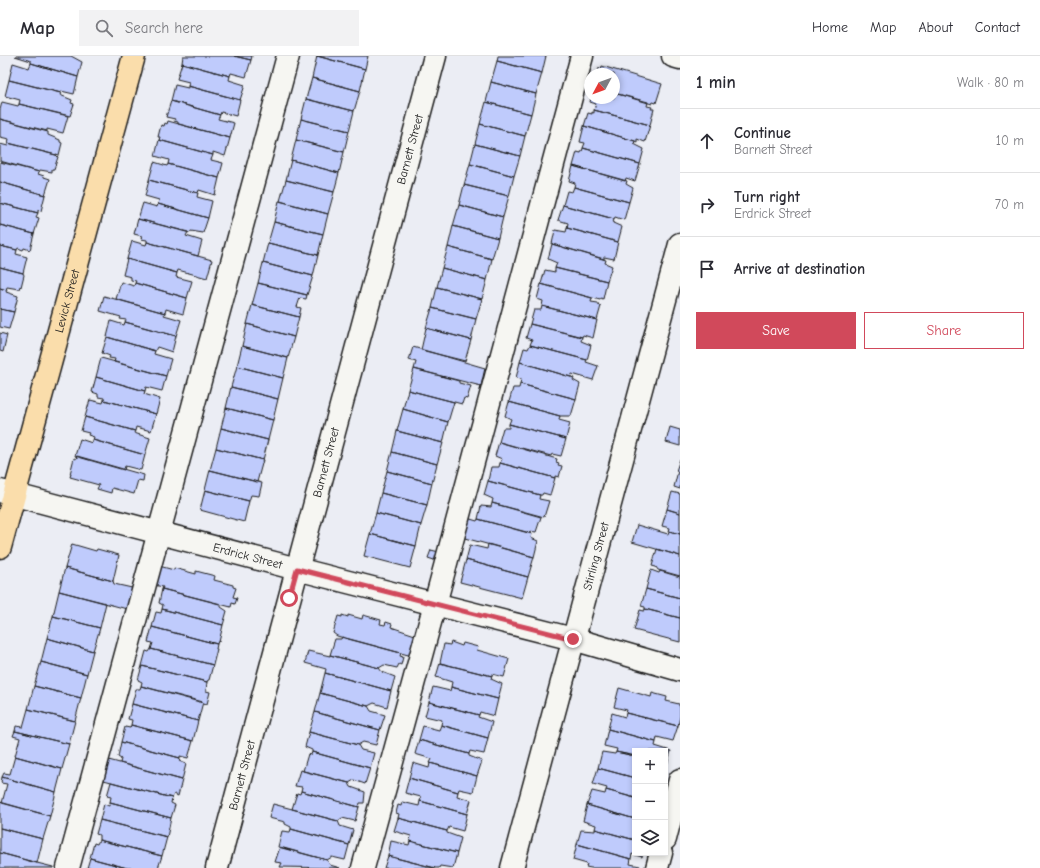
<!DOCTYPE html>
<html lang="en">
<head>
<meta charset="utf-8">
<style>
	body { margin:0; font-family:"Comic Neue",sans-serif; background:#f2f2f3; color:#2b2b33 }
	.controls { position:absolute; right:12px; bottom:12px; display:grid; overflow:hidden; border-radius:0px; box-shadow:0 2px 6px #0003 }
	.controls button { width:36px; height:36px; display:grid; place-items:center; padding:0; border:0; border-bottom:1px solid #e1e1e2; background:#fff; color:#2b2b33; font:20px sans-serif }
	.compass { position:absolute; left:584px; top:12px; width:36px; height:36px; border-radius:50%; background:#fff; box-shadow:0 2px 6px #0003; rotate:229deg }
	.stop { position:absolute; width:12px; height:12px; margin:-9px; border:3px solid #d1495b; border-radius:50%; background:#fff }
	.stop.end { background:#d1495b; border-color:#fff; box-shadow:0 1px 4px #0008 }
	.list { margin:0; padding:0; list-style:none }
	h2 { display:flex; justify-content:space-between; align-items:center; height:52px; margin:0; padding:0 16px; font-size:17px }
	h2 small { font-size:13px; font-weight:400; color:#7c7c81 }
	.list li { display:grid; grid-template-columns:26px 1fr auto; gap:12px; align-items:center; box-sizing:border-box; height:64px; padding:0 16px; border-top:1px solid #e1e1e2 }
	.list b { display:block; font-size:15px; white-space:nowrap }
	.list p { margin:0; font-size:13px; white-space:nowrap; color:#7c7c81 }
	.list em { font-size:13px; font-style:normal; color:#7c7c81 }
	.actions { display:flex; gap:8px; padding:12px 16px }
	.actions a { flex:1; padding:9px 0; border:1px solid #d1495b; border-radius:0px; text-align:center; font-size:14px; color:#d1495b }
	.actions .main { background:#d1495b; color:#fff }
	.icon { flex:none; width:22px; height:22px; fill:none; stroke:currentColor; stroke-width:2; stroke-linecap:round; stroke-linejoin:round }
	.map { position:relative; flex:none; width:680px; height:812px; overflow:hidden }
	header { display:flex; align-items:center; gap:24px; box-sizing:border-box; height:56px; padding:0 20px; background:#fff; border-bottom:1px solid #e1e1e2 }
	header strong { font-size:19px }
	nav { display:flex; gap:22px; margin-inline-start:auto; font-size:14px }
	.search { width:280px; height:36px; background:#f2f2f3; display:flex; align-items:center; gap:10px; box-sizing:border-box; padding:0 14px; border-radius:0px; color:#7c7c81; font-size:15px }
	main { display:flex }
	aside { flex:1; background:#fff }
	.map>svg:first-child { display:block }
	.building { fill:#bfcbfc; stroke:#1c1c1c }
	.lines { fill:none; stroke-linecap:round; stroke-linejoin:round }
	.minor-casing { stroke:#1c1c1c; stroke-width:25 }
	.highway-casing { stroke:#1c1c1c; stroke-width:25 }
	.minor { stroke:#f6f6f2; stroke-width:22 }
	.highway { stroke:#faddab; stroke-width:22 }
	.route { stroke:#d1495b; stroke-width:5 }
	.labels { text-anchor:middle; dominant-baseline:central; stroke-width:3; stroke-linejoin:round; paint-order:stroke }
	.street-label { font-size:12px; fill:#1c1c1c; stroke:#f6f6f2 }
</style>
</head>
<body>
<header>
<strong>Map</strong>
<div class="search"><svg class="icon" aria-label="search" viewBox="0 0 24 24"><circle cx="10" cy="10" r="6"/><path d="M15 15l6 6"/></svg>Search here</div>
<nav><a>Home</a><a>Map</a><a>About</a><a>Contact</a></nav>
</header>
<main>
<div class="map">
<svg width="680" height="812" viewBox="0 0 680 812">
	<rect width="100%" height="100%" fill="#ebedf4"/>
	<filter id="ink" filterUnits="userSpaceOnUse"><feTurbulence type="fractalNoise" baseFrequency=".025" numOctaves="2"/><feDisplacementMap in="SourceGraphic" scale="8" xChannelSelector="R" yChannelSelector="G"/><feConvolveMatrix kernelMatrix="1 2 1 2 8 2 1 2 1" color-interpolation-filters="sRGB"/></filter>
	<g filter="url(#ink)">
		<path class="building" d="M 15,0 L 71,0 L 82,6 L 78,21 L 31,7 L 31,5 Z
			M 183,0 L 234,0 L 251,4 L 246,21 L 231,17 L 230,20 L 182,7 Z
			M 234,0 L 252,0 L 251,4 Z
			M 317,0 L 368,0 L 365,13 Z
			M 317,0 L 365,13 L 360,35 L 312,22 Z
			M 498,0 L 546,0 L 542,17 L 497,5 Z
			M 497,5 L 542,17 L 536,38 L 491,26 Z
			M 13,7 L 29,12 L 31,7 L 78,21 L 74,38 L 61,35 L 61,37 L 9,24 Z
			M 182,7 L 230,20 L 229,24 L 245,29 L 240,44 L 188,30 L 189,26 L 177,23 Z
			M 602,10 L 662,28 L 656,47 L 653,46 L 652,48 L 614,37 L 614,18 L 598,18 L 599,12 L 601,13 Z
			M 312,22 L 360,35 L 354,55 L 306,43 Z
			M 9,24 L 61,37 L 60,39 L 72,44 L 71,47 L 74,48 L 70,60 L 19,48 L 20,44 L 5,40 Z
			M 491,26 L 536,38 L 531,58 L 486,46 Z
			M 175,29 L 188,32 L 188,30 L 240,44 L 236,60 L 221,56 L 220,59 L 171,45 Z
			M 614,37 L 648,46 L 647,50 L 652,51 L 651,53 L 654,53 L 650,69 L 594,54 L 596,48 L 590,46 L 591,42 L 614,42 Z
			M 306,43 L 354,55 L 349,75 L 301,63 Z
			M 171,45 L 220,59 L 218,63 L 234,67 L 230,82 L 178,68 L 178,66 L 174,65 L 175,63 L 166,61 Z
			M 2,46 L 18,50 L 19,48 L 68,60 L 63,77 L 47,73 L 47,75 L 0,63 L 0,54 Z
			M 486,46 L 531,58 L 525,80 L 480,68 Z
			M 594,54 L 650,69 L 645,86 L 637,83 L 637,86 L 635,85 L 584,70 L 588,57 L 592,58 L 592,56 L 594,57 Z
			M 0,63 L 48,76 L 48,79 L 60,84 L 60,86 L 62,87 L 59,99 L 56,98 L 56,99 L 8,87 L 9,83 L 0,81 Z
			M 301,63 L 349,75 L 344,96 L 296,84 Z
			M 168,65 L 230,82 L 225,100 L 213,96 L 213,99 L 159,84 L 160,81 L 158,81 L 161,69 L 164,70 L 165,67 L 167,68 Z
			M 480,68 L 525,80 L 520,100 L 475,88 Z
			M 584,70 L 635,85 L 634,88 L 644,93 L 640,108 L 583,92 L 585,87 L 580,86 Z
			M 159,84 L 213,99 L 211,104 L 223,107 L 219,122 L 168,108 L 169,104 L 155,100 Z
			M 296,84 L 344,96 L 339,117 L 291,104 Z
			M 8,87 L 56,99 L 58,101 L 54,113 L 52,113 L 52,116 L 40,114 L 39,116 L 0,105 L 0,88 L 8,90 Z
			M 475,88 L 520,100 L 514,120 L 470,108 Z
			M 583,92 L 640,108 L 635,125 L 626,122 L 625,125 L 573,110 L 577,96 L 581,97 L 581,96 L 582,96 Z
			M 291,104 L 339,117 L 334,136 L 286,124 Z
			M 0,106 L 39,116 L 38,118 L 44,120 L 44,121 L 50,123 L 45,139 L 0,126 Z
			M 154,106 L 167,110 L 168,108 L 219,122 L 215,139 L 199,134 L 198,137 L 149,124 Z
			M 470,108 L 514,120 L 509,140 L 464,129 Z
			M 573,110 L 627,125 L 626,128 L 633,132 L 629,146 L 574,131 L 575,127 L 569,125 Z
			M 149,124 L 198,137 L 197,141 L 212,145 L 208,162 L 158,148 L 159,144 L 145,140 Z
			M 286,124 L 334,136 L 328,158 L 280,145 Z
			M 0,126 L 45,139 L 41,155 L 38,154 L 38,157 L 0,147 Z
			M 464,129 L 509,140 L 503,161 L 459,149 Z
			M 574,131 L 629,146 L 624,164 L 615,161 L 614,163 L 563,149 L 567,135 L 572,136 Z
			M 279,145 L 328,158 L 323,178 L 274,166 Z
			M 0,147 L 38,157 L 36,161 L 39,162 L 34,178 L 0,169 Z
			M 143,147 L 157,151 L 158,148 L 208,162 L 203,177 L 191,175 L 190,177 L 138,163 Z
			M 459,149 L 503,161 L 498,182 L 453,170 Z
			M 563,149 L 614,163 L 613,167 L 622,171 L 618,186 L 567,172 L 568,167 L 558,164 Z
			M 138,163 L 188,176 L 186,180 L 202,185 L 198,200 L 147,186 L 147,184 L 141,183 L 142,180 L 134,178 Z
			M 274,166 L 323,178 L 318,199 L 268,187 Z
			M 0,169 L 34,178 L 30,194 L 24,192 L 23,194 L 18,192 L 17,194 L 0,190 Z
			M 453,170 L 498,182 L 492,203 L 448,191 Z
			M 567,172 L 618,186 L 614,203 L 604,201 L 604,203 L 552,188 L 555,174 L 566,176 Z
			M 132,185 L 146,189 L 147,186 L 212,204 L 207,222 L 178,214 L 177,217 L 127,203 Z
			M 268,187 L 318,199 L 313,220 L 263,207 Z
			M 552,188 L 606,204 L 605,207 L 612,210 L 607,225 L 555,212 L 557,207 L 548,203 Z
			M 0,190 L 17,194 L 16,198 L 27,201 L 23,217 L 0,211 Z
			M 448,191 L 492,203 L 487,224 L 442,212 Z
			M 127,203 L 177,217 L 176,221 L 192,225 L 187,242 L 135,227 L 136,225 L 131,224 L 131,221 L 123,219 Z
			M 263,207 L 313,220 L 307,239 L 258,227 Z
			M 0,211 L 23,217 L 24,219 L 21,231 L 20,230 L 19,233 L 7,231 L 6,234 L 0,232 Z
			M 442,212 L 487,224 L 482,243 L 437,231 Z
			M 555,212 L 607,225 L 603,243 L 601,242 L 600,244 L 541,228 L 545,214 L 555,216 Z
			M 121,226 L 134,230 L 135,227 L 187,242 L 183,258 L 166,253 L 165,257 L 116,243 Z
			M 258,227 L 307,239 L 306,243 L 300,242 L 297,251 L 301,252 L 299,261 L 252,249 Z
			M 541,228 L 592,242 L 591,246 L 598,247 L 598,249 L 601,250 L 597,264 L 542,250 L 543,245 L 537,243 Z
			M 437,231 L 482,243 L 476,263 L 432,252 Z
			M 0,232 L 7,234 L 6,236 L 18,240 L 14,256 L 0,253 Z
			M 104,240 L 165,257 L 164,259 L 181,264 L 176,280 L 125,266 L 126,264 L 120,263 L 121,261 L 100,255 Z
			M 252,249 L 299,261 L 294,281 L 247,268 Z
			M 542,250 L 597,264 L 593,282 L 583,279 L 582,281 L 530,268 L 534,254 L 541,254 Z
			M 432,252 L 476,263 L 471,284 L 426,272 Z
			M 0,253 L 14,256 L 9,273 L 0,271 Z
			M 111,265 L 124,269 L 125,266 L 176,280 L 172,296 L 157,291 L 155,295 L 107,281 Z
			M 247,268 L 294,281 L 288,302 L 242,290 Z
			M 530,268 L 582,281 L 581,285 L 591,289 L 587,304 L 530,289 L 532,284 L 526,282 Z
			M 426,272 L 471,284 L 465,305 L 421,294 Z
			M 0,277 L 7,279 L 3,296 L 0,295 Z
			M 107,281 L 155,295 L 154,298 L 171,303 L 166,320 L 114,306 L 115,303 L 109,302 L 110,300 L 102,297 Z
			M 530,289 L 587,304 L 586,306 L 598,310 L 593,324 L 572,318 L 571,321 L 520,306 L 524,292 L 528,293 Z
			M 242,290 L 288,302 L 283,322 L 237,310 Z
			M 413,291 L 485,312 L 481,330 L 414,313 L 416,306 L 409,304 Z
			M 101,302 L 166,320 L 162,335 L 146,331 L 145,335 L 96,321 Z
			M 520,306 L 574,322 L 573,324 L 580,328 L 576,343 L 520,328 L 521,323 L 516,322 Z
			M 237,310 L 283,322 L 278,343 L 231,331 Z
			M 414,313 L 459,325 L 459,327 L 471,330 L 467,343 L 464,342 L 462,348 L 408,334 Z
			M 96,321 L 145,335 L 144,338 L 160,343 L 156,358 L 104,344 L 104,342 L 98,341 L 98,338 L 92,336 Z
			M 520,328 L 576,343 L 571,360 L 560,360 L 509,346 L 513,332 L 519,332 Z
			M 231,331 L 278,343 L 273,364 L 226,352 Z
			M 408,334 L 454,346 L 448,366 L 403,353 Z
			M 90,344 L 103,347 L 104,344 L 156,358 L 151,375 L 136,371 L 135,375 L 85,361 Z
			M 509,346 L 560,360 L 559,364 L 570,367 L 566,383 L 509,368 L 511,363 L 505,360 Z
			M 226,352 L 273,364 L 268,384 L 221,372 Z
			M 403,353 L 448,366 L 443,387 L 397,375 Z
			M 85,361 L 135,375 L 134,377 L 150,382 L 145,399 L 93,384 L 94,381 L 88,379 L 89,377 L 81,375 Z
			M 509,368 L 566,383 L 561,400 L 552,398 L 551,400 L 499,386 L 503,372 L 509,372 Z
			M 670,371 L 680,374 L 680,390 L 666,386 Z
			M 221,372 L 268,384 L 263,404 L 216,392 Z
			M 397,375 L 443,387 L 437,408 L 392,396 Z
			M 80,383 L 92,387 L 93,384 L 145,399 L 141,414 L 125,410 L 124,414 L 75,400 Z
			M 499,386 L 557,403 L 556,406 L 559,407 L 558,409 L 562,410 L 559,421 L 555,420 L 555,422 L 500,407 L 502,403 L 495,400 Z
			M 216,392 L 263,404 L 257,426 L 210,414 Z
			M 392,396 L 437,408 L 432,427 L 387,415 Z
			M 77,400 L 144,419 L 143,425 L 138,424 L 134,438 L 112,432 L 111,437 L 97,433 L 99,429 L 70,421 L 71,418 L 70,418 L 74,402 L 76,403 Z
			M 680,403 L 680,416 L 676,415 Z
			M 500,407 L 555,422 L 550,439 L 543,437 L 542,439 L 540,439 L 488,425 L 491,411 L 499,411 Z
			M 210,414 L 262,427 L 259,440 L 251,439 L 249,445 L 205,434 Z
			M 387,415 L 432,427 L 427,449 L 381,437 Z
			M 678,415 L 680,416 L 680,433 L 674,431 Z
			M 488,425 L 540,439 L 539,443 L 549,445 L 544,461 L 492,447 L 493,443 L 484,439 Z
			M 205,434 L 249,445 L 244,466 L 200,454 Z
			M 672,436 L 680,438 L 680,457 L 667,453 Z
			M 381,437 L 427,449 L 421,469 L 376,457 Z
			M 492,447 L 541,461 L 536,476 L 530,475 L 530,477 L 478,463 L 481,450 L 491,451 Z
			M 667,453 L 680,457 L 680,478 L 669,475 L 670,472 L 662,470 Z
			M 376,457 L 421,469 L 416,490 L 370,478 Z
			M 467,462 L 477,465 L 478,463 L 532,478 L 531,482 L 538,485 L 534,501 L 461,481 Z
			M 637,469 L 668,478 L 669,475 L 680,478 L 680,500 L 632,486 Z
			M 370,478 L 416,490 L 410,512 L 364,500 Z
			M 72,488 L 96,495 L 97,493 L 119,499 L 113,525 L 65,512 Z
			M 488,488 L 534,501 L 528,521 L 466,504 L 470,489 L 487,493 Z
			M 657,493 L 680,500 L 680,520 L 658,514 L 656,511 L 652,510 Z
			M 431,494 L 439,496 L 437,505 L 428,502 Z
			M 466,504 L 528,521 L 522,542 L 460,526 Z
			M 159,510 L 174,514 L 174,512 L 196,518 L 196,515 L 215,520 L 214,524 L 233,529 L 233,531 L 236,532 L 233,541 L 237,542 L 235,548 L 232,547 L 231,551 L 162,533 L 163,531 L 154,529 Z
			M 65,512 L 113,525 L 114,528 L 132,532 L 127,553 L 59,535 Z
			M 651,514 L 659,517 L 660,515 L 680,521 L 680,542 L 646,533 Z
			M 162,533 L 221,548 L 221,551 L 227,555 L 223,569 L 162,553 L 163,549 L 159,547 Z
			M 646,533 L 680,542 L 680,562 L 645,553 L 645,551 L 641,550 Z
			M 59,535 L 106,547 L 100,572 L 53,560 Z
			M 162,553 L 223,569 L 219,586 L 218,585 L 217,588 L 152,571 L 156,556 L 161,557 Z
			M 645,553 L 680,562 L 680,586 L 634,574 L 640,554 L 644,555 Z
			M 342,559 L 348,561 L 348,559 L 362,563 L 363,559 L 381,564 L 380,568 L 385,569 L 386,566 L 392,568 L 391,571 L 418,580 L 412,600 L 337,580 L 333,577 L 338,560 L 342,561 Z
			M 53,560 L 100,572 L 93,595 L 47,582 Z
			M 152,571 L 217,588 L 216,593 L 217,593 L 213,609 L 151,593 L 153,587 L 148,586 Z
			M 342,581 L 401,597 L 400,600 L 403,601 L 401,609 L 399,608 L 397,612 L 384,609 L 379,612 L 330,599 L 335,583 L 341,583 Z
			M 47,582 L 93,595 L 87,618 L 41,606 Z
			M 451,586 L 462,590 L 463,587 L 478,591 L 477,594 L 509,603 L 504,621 L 492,618 L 492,620 L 440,607 L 444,588 L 450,589 Z
			M 151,593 L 213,609 L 209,624 L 208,624 L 207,626 L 142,610 L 146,595 L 149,596 Z
			M 308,595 L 330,600 L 330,599 L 379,612 L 382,616 L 395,621 L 391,635 L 325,617 L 326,613 L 305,607 Z
			M 41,606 L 87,618 L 81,642 L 34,630 Z
			M 440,607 L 492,620 L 491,623 L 502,628 L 498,643 L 451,631 L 452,626 L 436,621 Z
			M 142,610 L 207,626 L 206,635 L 210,636 L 207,648 L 141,630 L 142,626 L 138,624 Z
			M 325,617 L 391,635 L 387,651 L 374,647 L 368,650 L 320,637 Z
			M 34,630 L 81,642 L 75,665 L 28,653 Z
			M 141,630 L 203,646 L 198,665 L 132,648 L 136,633 L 140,633 Z
			M 433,631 L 450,635 L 451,631 L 498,643 L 494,660 L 480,656 L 479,659 L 429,646 Z
			M 619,632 L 651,641 L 652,637 L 667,641 L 666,645 L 679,648 L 679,650 L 680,651 L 680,660 L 678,670 L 626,657 L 627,654 L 614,651 Z
			M 320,637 L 368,650 L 371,655 L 385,659 L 380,674 L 315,656 Z
			M 429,646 L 479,659 L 478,661 L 492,666 L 488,682 L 441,669 L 442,664 L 425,660 Z
			M 132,648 L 198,665 L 193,685 L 131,669 L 132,664 L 128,663 Z
			M 28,653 L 75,665 L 69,688 L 15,675 L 16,670 L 23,671 Z
			M 315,656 L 380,674 L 376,689 L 363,686 L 358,689 L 309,676 Z
			M 612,657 L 625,661 L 626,657 L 678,670 L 673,685 L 657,681 L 656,686 L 608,673 Z
			M 131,669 L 193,685 L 188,702 L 180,700 L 180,702 L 121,686 L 125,671 L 130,672 Z
			M 441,669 L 488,682 L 484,698 L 470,695 L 469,698 L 419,684 L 423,670 L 439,674 Z
			M 608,673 L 656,686 L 655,690 L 671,695 L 667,709 L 665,708 L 665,695 L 635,695 L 635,700 L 616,696 L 617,693 L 604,690 Z
			M 15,675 L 69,688 L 62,713 L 15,700 L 20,682 L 13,680 Z
			M 309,676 L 358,689 L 361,694 L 374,697 L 370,712 L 312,696 L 312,694 L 305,691 Z
			M 419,684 L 469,698 L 469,700 L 482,705 L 477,720 L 430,707 L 432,703 L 415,698 Z
			M 121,686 L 180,702 L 179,705 L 186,708 L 182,724 L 120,707 L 121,703 L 118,701 Z
			M 312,696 L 370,712 L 365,728 L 354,724 L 349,727 L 303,715 L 308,698 L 311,699 Z
			M 602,696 L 615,698 L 616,696 L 635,700 L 635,722 L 598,712 Z
			M 15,700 L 62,713 L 56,736 L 2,721 L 4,717 L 10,718 Z
			M 105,703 L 182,724 L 178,740 L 174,738 L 172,742 L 100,723 Z
			M 413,707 L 429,712 L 430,707 L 477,720 L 473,736 L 459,733 L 458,736 L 409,722 Z
			M 598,712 L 635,722 L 635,742 L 606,734 L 607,732 L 593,728 Z
			M 300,714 L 349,727 L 351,731 L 365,736 L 364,747 L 360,747 L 359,751 L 301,735 L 302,731 L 295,730 Z
			M 2,721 L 56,736 L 50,760 L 2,747 L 7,728 L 1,727 Z
			M 409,722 L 458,736 L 457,740 L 471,744 L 467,758 L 420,745 L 421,741 L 405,737 Z
			M 111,726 L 172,742 L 171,747 L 175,749 L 171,762 L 110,746 L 111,741 L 107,740 Z
			M 606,734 L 635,742 L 635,763 L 587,749 L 592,735 L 605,738 Z
			M 301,735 L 359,751 L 355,765 L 342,762 L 338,765 L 292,753 L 297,737 L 300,738 Z
			M 420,745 L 467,758 L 463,775 L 449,771 L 447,775 L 398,762 L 399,758 L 396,757 L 398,749 L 401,750 L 402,746 L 419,750 Z
			M 0,746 L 50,760 L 43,783 L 0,772 Z
			M 110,746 L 171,762 L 167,781 L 100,764 L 104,748 L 109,750 Z
			M 273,748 L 338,765 L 340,770 L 353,774 L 349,789 L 291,773 L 291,771 L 285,768 L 285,766 L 269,762 Z
			M 587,749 L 635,763 L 635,784 L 595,773 L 596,769 L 583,765 Z
			M 398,762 L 447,775 L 447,777 L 461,782 L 457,797 L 410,785 L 411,780 L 394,775 Z
			M 100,764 L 167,781 L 162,800 L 99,784 L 99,779 L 96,778 Z
			M 0,772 L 43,783 L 37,807 L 0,797 Z
			M 291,773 L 349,789 L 345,804 L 332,801 L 327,804 L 278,791 L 282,775 L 290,776 Z
			M 595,773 L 635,784 L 635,797 L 643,797 L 642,801 L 632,798 L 631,803 L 577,788 L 581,774 L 595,775 Z
			M 99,784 L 162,800 L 158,812 L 127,812 L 90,802 L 94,787 L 97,788 Z
			M 391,785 L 409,789 L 410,785 L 457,797 L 453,812 L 440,810 L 439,812 L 435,812 L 388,800 Z
			M 577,788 L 631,803 L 630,808 L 640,810 L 639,812 L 591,812 L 586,811 L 587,808 L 573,804 Z
			M 280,791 L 327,804 L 330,809 L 340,812 L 280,811 L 282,807 L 275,806 Z
			M 0,797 L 37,807 L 53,811 L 53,812 L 0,812 Z
			M 388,800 L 435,812 L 384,812 Z
			M 90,802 L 127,812 L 87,812 Z"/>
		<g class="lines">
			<g class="minor-casing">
				<g id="minor">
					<path d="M 673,0 L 680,2"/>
					<path id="s1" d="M 0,435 L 297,513 L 573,583 L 680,614"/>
					<path d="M 665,783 L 680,724"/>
					<path d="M 68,812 L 288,0"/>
					<path id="s2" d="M 217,812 L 435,0"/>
					<path d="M 363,812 L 435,548 L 582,0"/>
					<path id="s3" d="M 512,812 L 680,188"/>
					<path d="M 657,812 L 661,797"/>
				</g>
			</g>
			<g class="highway-casing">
				<g id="highway">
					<path id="s4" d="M 0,491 L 134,0"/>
				</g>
			</g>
			<use href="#minor" class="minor"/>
			<use href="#highway" class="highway"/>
		</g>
	</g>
	<g class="lines" filter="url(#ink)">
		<path class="route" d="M 289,542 L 297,513 L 573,583"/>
	</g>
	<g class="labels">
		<g class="street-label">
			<text stroke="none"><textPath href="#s2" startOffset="744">Barnett Street</textPath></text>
			<text stroke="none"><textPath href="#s4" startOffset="255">Levick Street</textPath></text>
			<text stroke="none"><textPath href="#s2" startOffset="420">Barnett Street</textPath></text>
			<text stroke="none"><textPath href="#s1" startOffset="256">Erdrick Street</textPath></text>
			<text stroke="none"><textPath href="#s3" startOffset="323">Stirling Street</textPath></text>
			<text stroke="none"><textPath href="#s2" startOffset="96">Barnett Street</textPath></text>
		</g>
	</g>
</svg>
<div class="controls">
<button>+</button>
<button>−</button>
<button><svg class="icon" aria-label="layers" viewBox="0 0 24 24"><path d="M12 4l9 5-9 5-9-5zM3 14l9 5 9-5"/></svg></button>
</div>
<svg class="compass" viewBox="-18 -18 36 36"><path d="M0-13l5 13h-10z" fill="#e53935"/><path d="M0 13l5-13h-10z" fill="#7c7c81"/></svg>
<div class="stop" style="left:289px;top:542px"></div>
<div class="stop end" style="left:573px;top:583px"></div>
</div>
<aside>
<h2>1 min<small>Walk · 80 m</small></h2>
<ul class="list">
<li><svg class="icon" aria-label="ahead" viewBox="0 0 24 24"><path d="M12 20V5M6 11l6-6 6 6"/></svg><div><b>Continue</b><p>Barnett Street</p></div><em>10 m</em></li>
<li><svg class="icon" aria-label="right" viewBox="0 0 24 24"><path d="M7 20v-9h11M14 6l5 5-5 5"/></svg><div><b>Turn right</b><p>Erdrick Street</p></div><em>70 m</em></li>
<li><svg class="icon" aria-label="arrive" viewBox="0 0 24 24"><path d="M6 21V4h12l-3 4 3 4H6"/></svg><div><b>Arrive at destination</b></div></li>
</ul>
<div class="actions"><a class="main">Save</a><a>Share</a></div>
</aside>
</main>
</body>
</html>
